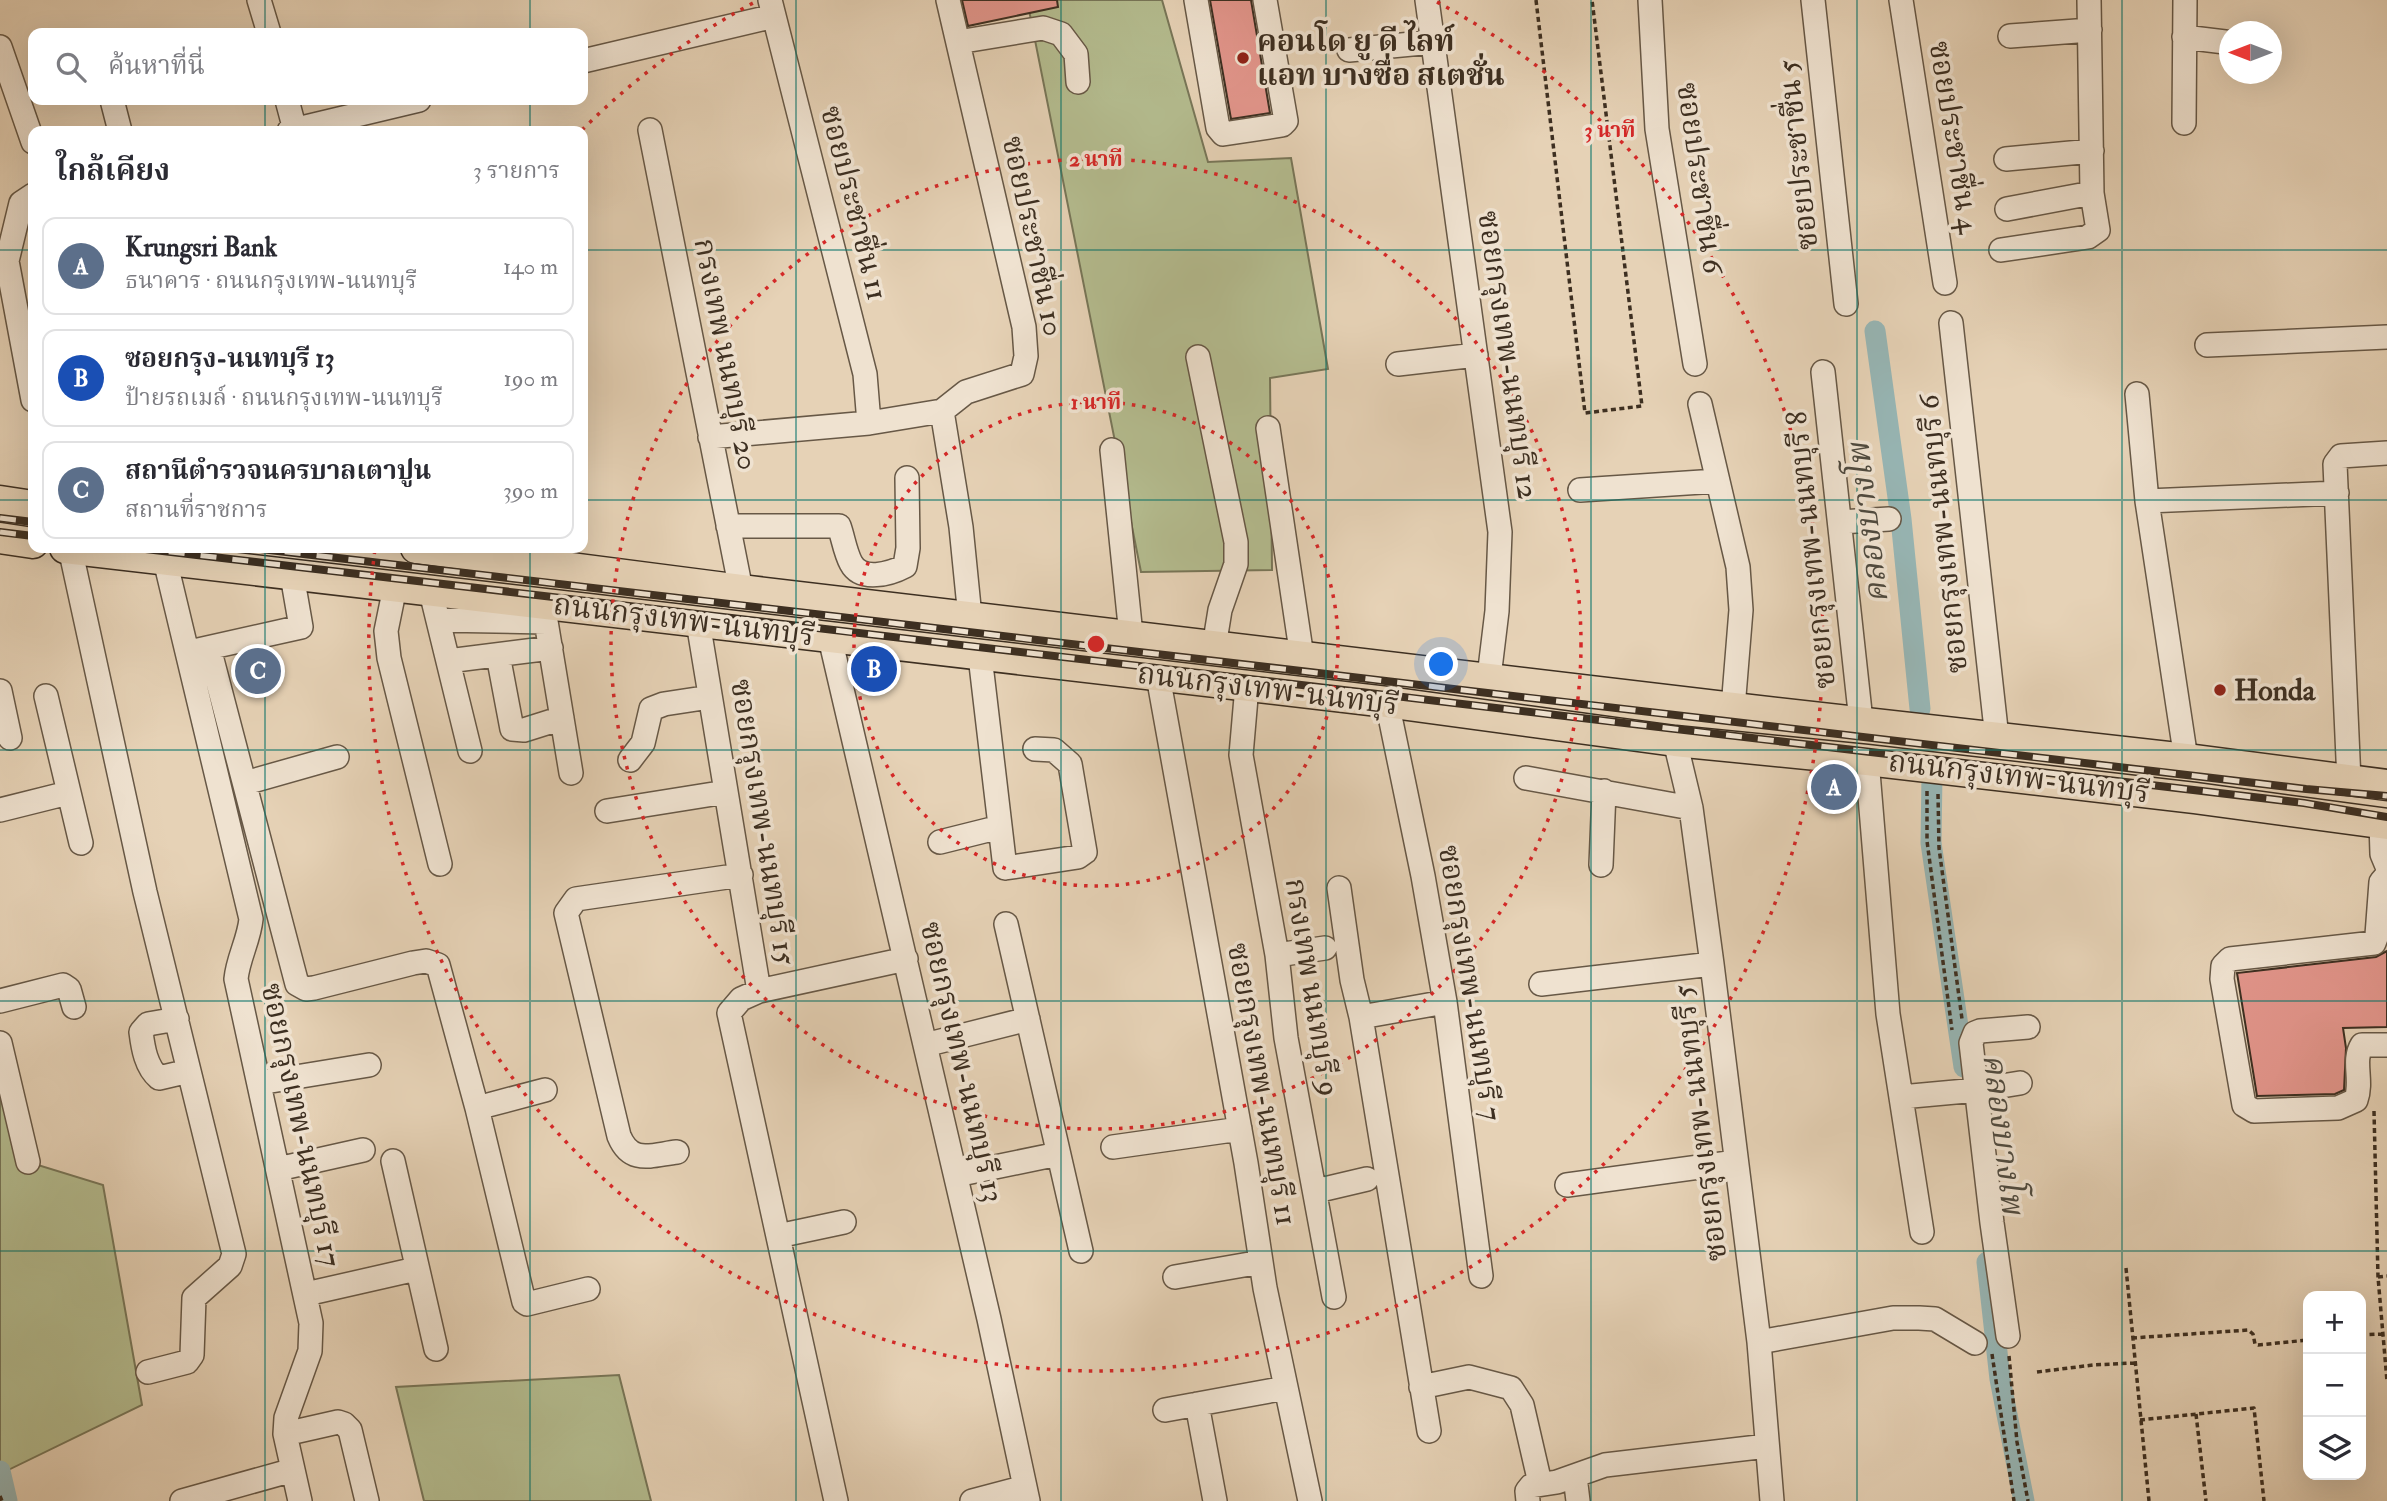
<!DOCTYPE html>
<html lang="th">
<head>
<meta charset="utf-8">
<style>
	body { margin:0; font-family:"IM FELL Double Pica","Noto Serif Thai",serif; background:#f2f2f3; color:#2b2b33 }
	.controls { position:absolute; right:21px; bottom:21px; display:grid; overflow:hidden; border-radius:14px; box-shadow:0 7px 28px #0002 }
	.controls button { width:63px; height:63px; display:grid; place-items:center; padding:0; border:0; border-bottom:2px solid #e1e1e2; background:#fff; color:#2b2b33; font:35px sans-serif }
	.compass { position:absolute; left:2219px; top:21px; width:63px; height:63px; border-radius:50%; background:#fff; box-shadow:0 7px 28px #0002; rotate:270deg }
	.you { position:absolute; left:1442px; top:665px; width:24px; height:24px; margin:-18px; border:5px solid #fff; border-radius:50%; background:#1a73e8; box-shadow:0 0 0 10px #1a73e833 }
	.badge { display:grid; place-items:center; width:46px; height:46px; border-radius:50%; background:#7c3aed; color:#fff; font-size:23px; font-weight:700 }
	.pin { position:absolute; translate:-50% -50%; border:4px solid #fff; box-shadow:0 2px 7px #0006 }
	.list { margin:0; padding:0; list-style:none }
	h2 { display:flex; justify-content:space-between; align-items:center; height:91px; margin:0; padding:0 28px; font-size:30px }
	h2 small { font-size:23px; font-weight:400; color:#7c7c81 }
	.list li { display:grid; grid-template-columns:46px 1fr auto; gap:21px; align-items:center; box-sizing:border-box; height:98px; margin:0 14px 14px; padding:0 14px; border:2px solid #e1e1e2; border-radius:14px }
	.list b { display:block; font-size:26px; white-space:nowrap }
	.list p { margin:0; font-size:23px; white-space:nowrap; color:#7c7c81 }
	.list em { font-size:23px; font-style:normal; color:#7c7c81 }
	.icon { flex:none; width:38px; height:38px; fill:none; stroke:currentColor; stroke-width:2; stroke-linecap:round; stroke-linejoin:round }
	.map { position:relative; flex:none; width:2387px; height:1501px; overflow:hidden }
	.search { position:absolute; background:#fff; box-shadow:0 7px 28px #0002; left:28px; top:28px; width:560px; height:77px; display:flex; align-items:center; gap:18px; box-sizing:border-box; padding:0 24px; border-radius:14px; color:#7c7c81; font-size:26px }
	.panel { position:absolute; background:#fff; box-shadow:0 7px 28px #0002; left:28px; top:126px; width:560px; height:427px; border-radius:14px }
	.map>svg:first-child { display:block }
	.green { fill:#b4bc8f; stroke:#787658; stroke-width:2 }
	.lines { fill:none; stroke-linecap:round; stroke-linejoin:round }
	.canal { stroke:#97b6b5; stroke-width:21 }
	.building { fill:#e2958b; stroke:#3d2f21; stroke-width:2 }
	.minor-casing { stroke:#675846; stroke-width:26 }
	.major-casing { stroke:#3d2f21; stroke-width:33 }
	.path { stroke:#3d2f21; stroke-width:3.5; stroke-dasharray:5 3.5; stroke-linecap:butt }
	.minor { stroke:#efe2d0; stroke-width:23 }
	.major { stroke:#e6d2b6; stroke-width:30 }
	.rail-casing { stroke:#3d2f21; stroke-width:8 }
	.rail { stroke:#efe2d0; stroke-width:5; stroke-dasharray:16; stroke-linecap:butt }
	.grid { fill:none; stroke:#0f766e; stroke-width:2; stroke-opacity:0.55 }
	.ring { fill:none; stroke:#d62828; stroke-width:3.5; stroke-dasharray:3.5 7 }
	.poi-dot { fill:#8f2418; stroke:#efe2d0; stroke-width:2.5 }
	.labels { text-anchor:middle; dominant-baseline:central; stroke-width:7; stroke-linejoin:round; paint-order:stroke }
	.poi-label { font-size:30px; font-weight:bold; fill:#3d2f21; stroke:#efe2d0; text-anchor:start }
	.street-label { font-size:30px; fill:#3d2f21; stroke:#efe2d0 }
	.water-label { font-size:32px; font-style:italic; fill:#4f4a3f; stroke:#efe2d0 }
	.centre { fill:#d62828; stroke:#efe2d0; stroke-width:3.5 }
	.ring-label { font-size:21px; text-anchor:middle; font-weight:bold; fill:#d62828; stroke:#efe2d0; stroke-width:7; stroke-linejoin:round; paint-order:stroke }
</style>
</head>
<body>
<div class="map">
<svg width="2387" height="1501" viewBox="0 0 2387 1501">
	<rect width="100%" height="100%" fill="#e6d2b6"/>
	<filter id="stains"><feTurbulence type="fractalNoise" baseFrequency=".00286" numOctaves="4"/><feColorMatrix values="0 0 0 0 .2 0 0 0 0 .09 0 0 0 0 .02 0 0 0 .5 -.17"/></filter>
	<radialGradient id="worn" r=".72"><stop offset=".6" stop-color="#630" stop-opacity="0"/><stop offset="1" stop-color="#630" stop-opacity=".3"/></radialGradient>
	<path class="green" d="M 1027,0 L 1162,0 L 1208,162 L 1291,158 L 1328,369 L 1270,378 L 1272,570 L 1141,572 Z
		M 0,1062 L 28,1162 L 103,1185 L 142,1405 L 0,1474 Z
		M 619,1375 L 651,1501 L 424,1501 L 396,1387 Z"/>
	<g class="lines">
		<path class="canal" d="M 1875,331 L 1901,519 L 1920,709
			M 1932,774 L 1931,843 L 1964,1067
			M 1987,1262 L 2000,1379 L 2024,1501
			M 0,1471 L 7,1501"/>
	</g>
	<path class="building" d="M 962,0 L 1057,0 L 1058,7 L 968,26 Z
		M 1210,0 L 1251,0 L 1270,113 L 1231,119 Z
		M 2387,951 L 2387,1027 L 2343,1028 L 2346,1048 L 2344,1090 L 2335,1094 L 2257,1096 L 2237,973 L 2376,957 Z"/>
	<g class="lines">
		<g class="minor-casing">
			<path id="minor" d="M 259,0 L 269,33
				M 770,0 L 865,374 L 869,423
				M 1196,0 L 1218,128 L 1223,134 L 1282,125 L 1286,121 L 1265,0
				M 1427,0 L 1500,532 L 1497,611 L 1489,677
				M 1650,0 L 1657,129 L 1695,364
				M 1813,0 L 1846,304
				M 1901,0 L 1945,283
				M 2010,36 L 2090,30
				M 2184,37 L 2225,42
				M 958,42 L 1043,28 L 1061,34 L 1076,54 L 1078,82
				M 0,47 L 33,142
				M 1349,50 L 1433,42
				M 583,61 L 774,16
				M 112,100 L 120,131
				M 287,100 L 295,130
				M 2184,123 L 2185,0
				M 650,130 L 741,590
				M 289,131 L 419,100
				M 2006,159 L 2092,151
				M 33,195 L 21,203 L 7,261 L 33,400
				M 2007,209 L 2092,193
				M 2001,250 L 2088,237 L 2098,230 L 2092,193 L 2089,0
				M 1951,323 L 1997,738
				M 2207,345 L 2387,337
				M 1198,357 L 1236,542 L 1236,564 L 1220,610 L 1214,647
				M 1398,364 L 1476,355
				M 1823,372 L 1861,721
				M 2137,394 L 2147,501 L 2186,759
				M 1700,404 L 1738,567 L 1741,610 L 1733,708
				M 942,411 L 961,527 L 970,617
				M 1268,428 L 1302,657
				M 710,437 L 869,423 L 942,411 L 966,392 L 1022,374 L 1026,356 L 1024,327 L 948,0
				M 1112,450 L 1131,635
				M 1580,490 L 1717,481
				M 2147,501 L 2337,493
				M 1840,522 L 1889,519
				M 728,526 L 839,526 C 843,537 845,552 851,563 C 861,582 890,574 905,566 L 908,548 L 907,478
				M 70,548 L 145,892 L 234,1254 L 230,1266 L 194,1298 L 192,1355 L 187,1362 L 148,1372
				M 165,560 L 251,919 C 249,940 238,958 236,979 L 311,1323 L 310,1351 L 286,1418 L 285,1434 L 300,1501
				M 395,587 L 386,631 L 389,658 L 440,864
				M 431,592 L 470,751
				M 543,603 L 571,773
				M 438,620 L 546,622
				M 698,622 L 759,991
				M 830,638 L 989,1319 L 1028,1501
				M 209,648 L 297,984 L 306,989 L 314,988 L 413,963 L 426,961 L 438,965 L 477,1108 L 524,1302 L 527,1304 L 588,1289
				M 194,651 L 301,627 L 292,575
				M 498,655 L 512,729 L 524,730 L 562,718
				M 980,656 L 1005,868 L 1078,857 L 1085,852 L 1070,764 L 1054,750 L 1035,749
				M 448,661 L 551,648
				M 1158,676 L 1246,1163 L 1265,1288 L 1310,1501
				M 1247,686 L 1241,755 L 1277,955 L 1286,1038 L 1334,1297
				M 0,691 L 10,738
				M 46,696 L 81,843
				M 1387,702 L 1423,876 L 1445,1002 L 1481,1276
				M 1675,741 L 1691,808 L 1712,964 L 1759,1342 L 1772,1501
				M 630,760 L 643,743 L 651,709 L 664,704 L 710,697
				M 1867,760 L 1888,1014 L 1922,1232
				M 1526,778 L 1691,808
				M 2349,781 L 2335,464 L 2341,456 L 2387,453
				M 245,783 L 337,757
				M 0,810 L 68,793
				M 607,811 L 726,792
				M 2381,823 L 2382,854 L 2387,866
				M 940,842 L 1000,827
				M 1601,865 L 1604,791
				M 2387,875 L 2381,882 L 2377,935 L 2374,943 L 2230,959 L 2223,966 L 2222,979 L 2244,1105 L 2254,1111 L 2338,1108 L 2356,1100 C 2363,1080 2352,1061 2362,1045 L 2387,1045
				M 1339,888 L 1352,980 L 1361,1017 L 1429,1431
				M 1006,924 L 1081,1251
				M 1277,955 L 1325,948
				M 1541,984 L 1712,964
				M 0,1001 L 63,985 L 69,989 L 74,1007
				M 1361,1017 L 1445,1002
				M 177,1019 L 148,1024 L 141,1032 C 143,1048 146,1067 159,1078 L 189,1071
				M 0,1043 L 28,1162
				M 925,1045 L 1028,1019
				M 259,1083 L 369,1065
				M 1901,1097 L 1977,1090 L 2020,1083
				M 477,1108 L 545,1090
				M 1113,1147 L 1240,1129
				M 677,1152 C 651,1155 631,1165 619,1136 L 566,913 L 576,899 L 741,875
				M 393,1161 L 436,1349
				M 278,1169 L 363,1150
				M 956,1175 L 1058,1154
				M 1567,1185 L 1736,1162
				M 1316,1191 L 1367,1179
				M 778,1236 L 844,1222
				M 1175,1277 L 1261,1262
				M 306,1294 L 416,1269
				M 2008,1336 L 1992,1223 L 1971,1043 L 1975,1033 L 1980,1031 L 2028,1027
				M 1759,1342 L 1893,1318 L 1919,1318 L 1935,1319 L 1975,1343
				M 1421,1387 L 1469,1377 L 1511,1388 L 1522,1405 L 1540,1483
				M 1197,1404 L 1215,1501
				M 1165,1410 L 1286,1388
				M 285,1434 L 338,1422 L 344,1424 L 350,1430 L 367,1501
				M 1575,1476 L 1578,1501
				M 182,1501 L 293,1470
				M 836,1501 L 729,1013 L 741,999 L 759,991 L 906,959
				M 972,1501 L 1025,1487
				M 1528,1501 L 1527,1491 L 1531,1486 L 1557,1482 L 1605,1465 L 1767,1446"/>
		</g>
		<g class="major-casing">
			<path id="major" d="M 0,501 L 33,506
				M 0,538 L 33,543
				M 65,548 L 1387,702 L 1675,741 L 1867,760 L 2195,798 L 2387,824
				M 416,548 L 741,590 L 1733,708 L 2186,759 L 2387,785"/>
		</g>
		<path class="path" d="M 1536,0 L 1585,413 L 1642,406 L 1592,0
			M 1927,791 L 1927,841 L 1952,1030
			M 1938,794 L 1939,848 L 1962,1019
			M 2374,1111 L 2378,1277 L 2387,1381
			M 2126,1268 L 2149,1501
			M 2378,1277 L 2387,1276
			M 2361,1335 L 2382,1334
			M 2132,1338 L 2248,1330 L 2253,1334 L 2255,1344 L 2258,1345 L 2308,1340
			M 1992,1354 L 2014,1501
			M 2009,1356 L 2017,1442 L 2028,1501
			M 2037,1372 L 2093,1365 L 2134,1363
			M 2196,1414 L 2206,1501
			M 2140,1420 L 2254,1408 L 2264,1501
			M 0,1496 L 2,1501"/>
		<use href="#minor" class="minor"/>
		<use href="#major" class="major"/>
		<g class="rail-casing">
			<path id="rail" d="M 0,518 L 33,522
				M 0,532 L 33,536
				M 137,548 L 2304,803 L 2387,817
				M 253,548 L 2306,789 L 2387,796"/>
		</g>
		<use href="#rail" class="rail"/>
	</g>
	<path class="grid" d="M 265,0 L 265,33M 530,0 L 530,33M 796,0 L 796,1501M 1061,0 L 1061,1501M 1326,0 L 1326,1501M 1591,0 L 1591,1501M 1857,0 L 1857,1501M 2122,0 L 2122,1501M 265,100 L 265,131M 530,100 L 530,131M 0,250 L 33,250M 583,250 L 2387,250M 0,500 L 33,500M 583,500 L 2387,500M 265,548 L 265,1501M 530,548 L 530,1501M 0,750 L 2387,750M 0,1001 L 2387,1001M 0,1251 L 2387,1251"/>
	<g class="ring">
		<circle cx="1096" cy="644" r="242"/>
		<circle cx="1096" cy="644" r="485"/>
		<path d="M582 130A727 727 0 0 1 755 2M1437 2A727 727 0 1 1 375 549"/>
	</g>
	<g class="poi-dot">
		<circle cx="1243" cy="58" r="7"/>
		<circle cx="2220" cy="690" r="7"/>
	</g>
	<g class="labels">
		<g class="poi-label">
			<text x="1257" y="41">คอนโด ยู ดี ไลท์<tspan x="1257" dy="34">แอท บางซื่อ สเตชั่น</tspan></text>
			<text x="2234" y="690">Honda</text>
		</g>
		<g class="street-label">
			<text transform="translate(1954 137) rotate(81)">ซอยประชาชื่น 4</text>
			<text transform="translate(1798 155) rotate(-96)">ซอยประชาชื่น 5</text>
			<text transform="translate(1700 178) rotate(82)">ซอยประชาชื่น 6</text>
			<text transform="translate(854 203) rotate(76)">ซอยประชาชื่น 11</text>
			<text transform="translate(1033 236) rotate(78)">ซอยประชาชื่น 10</text>
			<text transform="translate(726 354) rotate(79)">กรงเทพ นนทบุรี 20</text>
			<text transform="translate(1508 355) rotate(82)">ซอยกรุงเทพ-นนทบุรี 12</text>
			<text transform="translate(1943 534) rotate(-96)">ซอยกรุงเทพ-นนทบุรี 6</text>
			<text transform="translate(1811 550) rotate(-96)">ซอยกรุงเทพ-นนทบุรี 8</text>
			<text transform="translate(684 620) rotate(7)">ถนนกรุงเทพ-นนทบุรี</text>
			<text transform="translate(1268 689) rotate(7)">ถนนกรุงเทพ-นนทบุรี</text>
			<text transform="translate(2019 777) rotate(7)">ถนนกรุงเทพ-นนทบุรี</text>
			<text transform="translate(763 822) rotate(81)">ซอยกรุงเทพ-นนทบุรี 15</text>
			<text transform="translate(1470 983) rotate(81)">ซอยกรุงเทพ-นนทบุรี 7</text>
			<text transform="translate(1312 987) rotate(81)">กรงเทพ นนทบุรี 9</text>
			<text transform="translate(962 1062) rotate(77)">ซอยกรุงเทพ-นนทบุรี 13</text>
			<text transform="translate(1262 1084) rotate(80)">ซอยกรุงเทพ-นนทบุรี 11</text>
			<text transform="translate(1700 1123) rotate(-97)">ซอยกรุงเทพ-นนทบุรี 5</text>
			<text transform="translate(301 1125) rotate(78)">ซอยกรุงเทพ-นนทบุรี 17</text>
		</g>
		<g class="water-label">
			<text transform="translate(1868 523) rotate(-97)">คลองบางโพ</text>
			<text transform="translate(2003 1134) rotate(83)">คลองบางโพ</text>
		</g>
	</g>
	<circle cx="1096" cy="644" r="10" class="centre"/>
	<g class="ring-label">
		<text x="1610" y="137">3 นาที</text>
		<text x="1096" y="166">2 นาที</text>
		<text x="1096" y="409">1 นาที</text>
	</g>
	<rect width="100%" height="100%" filter="url(#stains)"/>
	<rect width="100%" height="100%" fill="url(#worn)"/>
</svg>
<div class="controls">
<button>+</button>
<button>−</button>
<button><svg class="icon" aria-label="layers" viewBox="0 0 24 24"><path d="M12 4l9 5-9 5-9-5zM3 14l9 5 9-5"/></svg></button>
</div>
<svg class="compass" viewBox="-18 -18 36 36"><path d="M0-13l5 13h-10z" fill="#e53935"/><path d="M0 13l5-13h-10z" fill="#7c7c81"/></svg>
<div class="you"></div>
<div class="pin badge" style="left:1834px;top:787px;background:#5c6f8a">A</div>
<div class="pin badge" style="left:874px;top:669px;background:#1a4fb4">B</div>
<div class="pin badge" style="left:258px;top:671px;background:#5c6f8a">C</div>
<div class="search"><svg class="icon" aria-label="search" viewBox="0 0 24 24"><circle cx="10" cy="10" r="6"/><path d="M15 15l6 6"/></svg>ค้นหาที่นี่</div>
<section class="panel">
<h2>ใกล้เคียง<small>3 รายการ</small></h2>
<ul class="list">
<li><span class="badge" style="background:#5c6f8a">A</span><div><b>Krungsri Bank</b><p>ธนาคาร · ถนนกรุงเทพ-นนทบุรี</p></div><em>140 m</em></li>
<li><span class="badge" style="background:#1a4fb4">B</span><div><b>ซอยกรุง-นนทบุรี 13</b><p>ป้ายรถเมล์ · ถนนกรุงเทพ-นนทบุรี</p></div><em>190 m</em></li>
<li><span class="badge" style="background:#5c6f8a">C</span><div><b>สถานีตำรวจนครบาลเตาปูน</b><p>สถานที่ราชการ</p></div><em>390 m</em></li>
</ul>
</section>
</div>
</body>
</html>
